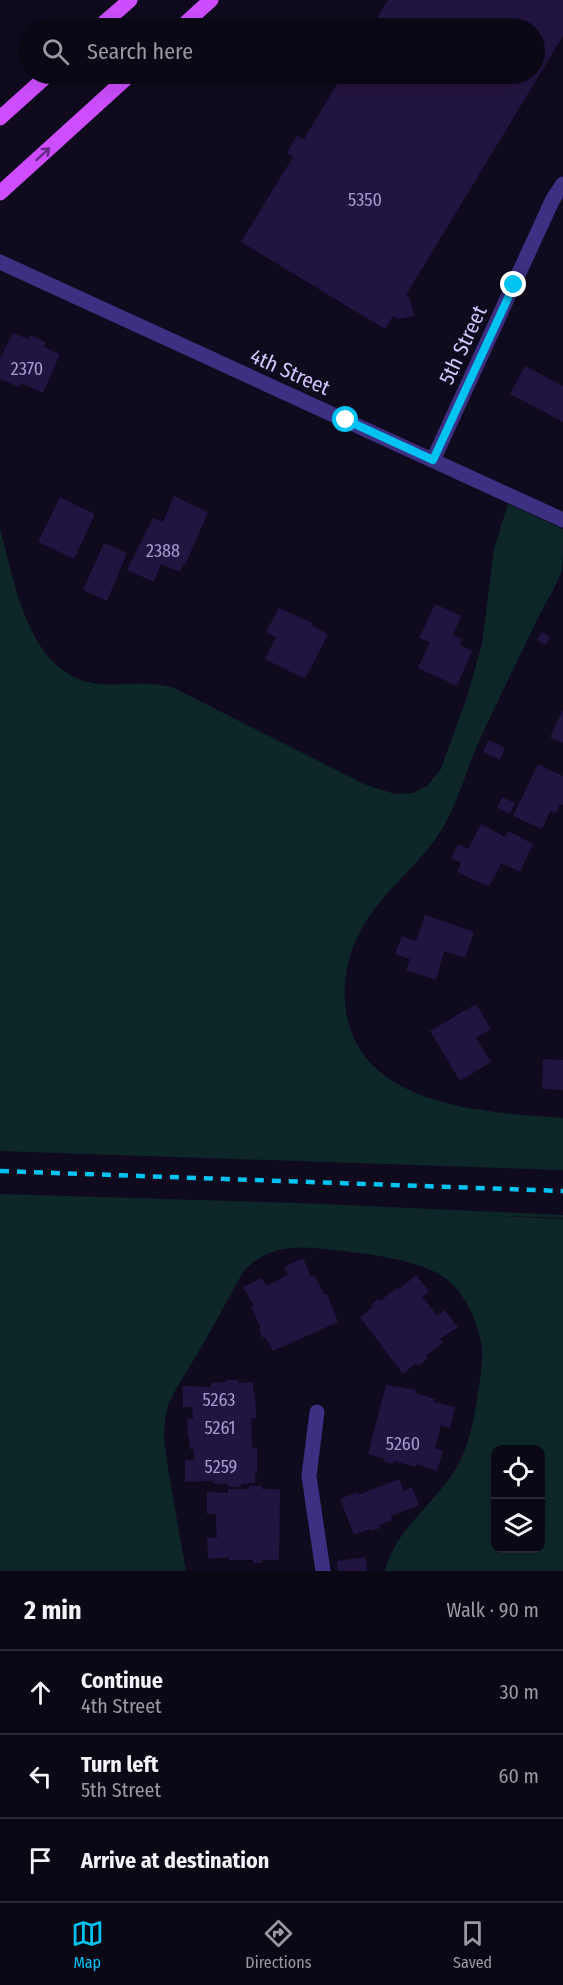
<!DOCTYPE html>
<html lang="en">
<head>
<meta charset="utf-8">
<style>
	body { margin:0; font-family:"Fira Sans Condensed",sans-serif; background:#191623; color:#f1f3f6 }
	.controls { position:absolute; right:18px; bottom:18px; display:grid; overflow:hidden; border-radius:12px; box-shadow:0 6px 24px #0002 }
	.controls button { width:54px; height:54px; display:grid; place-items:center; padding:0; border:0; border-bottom:2px solid #2b2935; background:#0b0816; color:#f1f3f6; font:30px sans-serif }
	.stop { position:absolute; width:18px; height:18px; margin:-14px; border:4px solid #00c3f2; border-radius:50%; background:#fff }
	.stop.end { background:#00c3f2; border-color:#fff; box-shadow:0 2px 6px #0008 }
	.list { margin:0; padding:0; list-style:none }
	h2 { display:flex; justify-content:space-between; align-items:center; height:78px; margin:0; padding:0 24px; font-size:26px }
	h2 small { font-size:20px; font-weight:400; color:#9a9aa1 }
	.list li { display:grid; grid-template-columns:39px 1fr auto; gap:18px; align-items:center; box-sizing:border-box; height:84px; padding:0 24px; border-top:2px solid #2b2935 }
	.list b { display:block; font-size:22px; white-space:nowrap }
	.list p { margin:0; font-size:20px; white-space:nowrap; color:#9a9aa1 }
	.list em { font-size:20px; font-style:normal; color:#9a9aa1 }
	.icon { flex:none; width:33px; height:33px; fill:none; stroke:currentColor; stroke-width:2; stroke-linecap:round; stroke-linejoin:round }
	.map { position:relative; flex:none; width:563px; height:1571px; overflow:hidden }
	.search { position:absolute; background:#0b0816; box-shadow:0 6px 24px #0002; left:18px; right:18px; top:18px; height:66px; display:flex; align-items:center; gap:15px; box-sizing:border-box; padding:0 21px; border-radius:33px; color:#9a9aa1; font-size:22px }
	.sheet { height:330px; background:#0b0816 }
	nav { display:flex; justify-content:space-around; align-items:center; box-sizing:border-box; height:84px; border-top:2px solid #2b2935; background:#0b0816; font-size:16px; color:#9a9aa1 }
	nav a { display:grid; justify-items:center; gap:3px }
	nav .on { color:#00c3f2 }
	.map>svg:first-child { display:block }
	.green { fill:#0d2729; fill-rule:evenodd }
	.building { fill:#221441 }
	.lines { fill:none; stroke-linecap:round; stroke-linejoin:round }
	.minor { stroke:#3b3082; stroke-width:15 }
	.primary { stroke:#ce4eff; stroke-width:15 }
	.rail { stroke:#00c3f2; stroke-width:4.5; stroke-dasharray:9 8; stroke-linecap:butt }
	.oneway { stroke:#652983 }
	.route { stroke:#00c3f2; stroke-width:8 }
	.labels { text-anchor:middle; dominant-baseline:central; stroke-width:4.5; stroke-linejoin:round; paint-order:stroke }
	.number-label { font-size:18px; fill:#a79ad0 }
	.street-label { font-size:21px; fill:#d3c7ff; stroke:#0f0a1e }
</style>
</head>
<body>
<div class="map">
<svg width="563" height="1571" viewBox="0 0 563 1571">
	<rect width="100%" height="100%" fill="#0f0a1e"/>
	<path class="green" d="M 508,504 L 563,529 C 563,541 563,558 562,570 C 557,585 547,600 540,614 C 524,647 508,680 492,713 C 485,728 478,743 472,758 C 463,782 455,807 442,829 C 419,867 380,892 360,932 C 347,956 342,984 346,1011 C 361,1108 486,1112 563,1118 L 563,1170 L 0,1151 L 0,529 C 16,585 28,676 99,684 C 126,686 151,680 176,689 L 366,785 L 395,794 L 413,793 L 427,786 L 441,769 L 466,700 L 482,644 L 494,549 Z
		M 0,1194 L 299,1203 L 563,1215 L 563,1218 L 476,1215 L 563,1219 L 563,1571 L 385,1571 C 395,1529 436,1503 457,1467 C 470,1444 474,1419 478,1393 C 480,1379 483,1362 482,1348 C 478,1318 461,1283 433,1271 C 405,1258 373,1255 344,1251 C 306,1247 272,1240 243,1272 L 206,1339 L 175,1391 L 168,1405 L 165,1419 L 164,1438 L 168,1469 L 186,1571 L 0,1571 ZM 496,1450 L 540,1450 L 540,1548 L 496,1548 Z"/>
	<path class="building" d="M 388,0 L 563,0 L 563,36 L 406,295 L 410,298 L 414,316 L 398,319 L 393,316 L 385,329 L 241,242 L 293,157 L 287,153 L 297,135 L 304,139 L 343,74 L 534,74 L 534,28 L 371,28 Z
		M 13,333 L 28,339 L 30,335 L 46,342 L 44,347 L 60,354 L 43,393 L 21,383 L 19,387 L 0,379 L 0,359 Z
		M 525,366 L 563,386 L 563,422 L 510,394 Z
		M 174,496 L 208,512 L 185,565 L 183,564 L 180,572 L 161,564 L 154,582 L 127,570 L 153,518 L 163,522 Z
		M 60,497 L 95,514 L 74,559 L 38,542 Z
		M 104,543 L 127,553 L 107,601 L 83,590 Z
		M 435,604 L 461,616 L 453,635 L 462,639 L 460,645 L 472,651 L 457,686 L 418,668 L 430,642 L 419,638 Z
		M 279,608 L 312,623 L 311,625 L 328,634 L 305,679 L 265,659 L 276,637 L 266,632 Z
		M 542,632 L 550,637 L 546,645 L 537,640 Z
		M 563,710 L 563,743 L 550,737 Z
		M 489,740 L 505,748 L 500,760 L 483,752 Z
		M 538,764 L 563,776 L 563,805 L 560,804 L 556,813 L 551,810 L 542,829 L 513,816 Z
		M 502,797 L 515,803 L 510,814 L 497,808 Z
		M 481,824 L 505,837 L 508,831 L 533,844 L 520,872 L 501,863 L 489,887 L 457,872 L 461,863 L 451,858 L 458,844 L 468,849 Z
		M 425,915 L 474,932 L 465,958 L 444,951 L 436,980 L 406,970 L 410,959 L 395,954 L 402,936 L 416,941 Z
		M 476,1004 L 491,1029 L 476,1038 L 491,1062 L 460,1081 L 430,1031 Z
		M 543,1059 L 563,1060 L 563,1090 L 542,1089 Z
		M 303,1258 L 311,1277 L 315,1276 L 324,1295 L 327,1294 L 338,1322 L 273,1351 L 265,1337 L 263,1338 L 259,1330 L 261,1328 L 251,1307 L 254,1306 L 243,1287 L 262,1278 L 266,1286 L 288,1275 L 284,1267 Z
		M 416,1275 L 429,1291 L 422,1297 L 430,1306 L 437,1316 L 444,1310 L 458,1327 L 440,1339 L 443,1342 L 426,1356 L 428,1358 L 418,1366 L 416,1363 L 403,1374 L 360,1317 L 373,1307 L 371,1305 L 378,1299 L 380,1301 L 398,1287 L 400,1289 Z
		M 226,1380 L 238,1380 L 238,1383 L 253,1382 L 253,1393 L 255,1392 L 256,1418 L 251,1418 L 252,1448 L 257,1448 L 257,1474 L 255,1473 L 255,1483 L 241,1484 L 241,1487 L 228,1487 L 228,1484 L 214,1484 L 213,1481 L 185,1482 L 185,1460 L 194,1460 L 194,1449 L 190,1449 L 189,1437 L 188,1437 L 187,1419 L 193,1419 L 192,1407 L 183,1407 L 183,1386 L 211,1387 L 211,1383 L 226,1382 Z
		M 386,1385 L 416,1390 L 415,1393 L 435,1399 L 434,1402 L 455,1407 L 450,1428 L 441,1425 L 438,1436 L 435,1448 L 443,1451 L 437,1471 L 417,1464 L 416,1467 L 394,1461 L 393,1464 L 384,1461 L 385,1459 L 368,1454 Z
		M 399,1479 L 404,1491 L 412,1487 L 419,1505 L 391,1516 L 392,1520 L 379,1525 L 380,1528 L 371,1531 L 370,1529 L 354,1535 L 340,1499 L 357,1492 L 358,1495 Z
		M 249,1486 L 262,1486 L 262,1489 L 280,1489 L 279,1560 L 262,1560 L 262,1563 L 253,1563 L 253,1560 L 229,1560 L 229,1557 L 208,1559 L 207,1538 L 217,1538 L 216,1526 L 216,1514 L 207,1514 L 207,1492 L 228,1493 L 228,1489 L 249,1489 Z
		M 365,1557 L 367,1571 L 338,1571 L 337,1561 Z"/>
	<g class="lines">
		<path class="minor" d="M 0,262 L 563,520
			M 433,460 L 553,199 L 563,184
			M 317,1412 L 309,1476 L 323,1571"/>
		<path class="primary" d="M 98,28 L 130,0
			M 180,28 L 211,0
			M 0,118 L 49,74
			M 0,193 L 131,74"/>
		<path class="rail" d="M 0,1171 L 563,1191"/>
	</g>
	<defs><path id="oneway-shaft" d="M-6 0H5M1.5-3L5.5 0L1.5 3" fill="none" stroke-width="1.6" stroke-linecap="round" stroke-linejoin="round" transform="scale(1.5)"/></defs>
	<use class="oneway" href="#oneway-shaft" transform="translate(43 154) rotate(-42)"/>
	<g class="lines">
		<path class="route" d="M 346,420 L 433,460 L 514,285"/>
	</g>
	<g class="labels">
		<g class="number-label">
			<text x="365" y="200">5350</text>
			<text x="27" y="369">2370</text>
			<text x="163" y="551">2388</text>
			<text x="219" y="1400">5263</text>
			<text x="220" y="1428">5261</text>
			<text x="403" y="1444">5260</text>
			<text x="221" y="1467">5259</text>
		</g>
		<g class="street-label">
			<text transform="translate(463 345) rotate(-65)">5th Street</text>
			<text transform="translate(290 372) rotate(24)">4th Street</text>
		</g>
	</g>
</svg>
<div class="controls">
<button><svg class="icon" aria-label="locate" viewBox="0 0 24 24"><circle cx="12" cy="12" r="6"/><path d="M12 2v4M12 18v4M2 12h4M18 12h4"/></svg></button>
<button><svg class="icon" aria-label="layers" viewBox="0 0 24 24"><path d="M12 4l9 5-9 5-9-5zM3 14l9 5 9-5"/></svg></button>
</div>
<div class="stop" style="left:346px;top:420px"></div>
<div class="stop end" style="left:514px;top:285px"></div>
<div class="search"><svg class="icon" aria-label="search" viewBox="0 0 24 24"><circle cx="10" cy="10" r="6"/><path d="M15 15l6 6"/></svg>Search here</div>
</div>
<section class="sheet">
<h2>2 min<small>Walk · 90 m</small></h2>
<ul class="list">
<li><svg class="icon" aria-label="ahead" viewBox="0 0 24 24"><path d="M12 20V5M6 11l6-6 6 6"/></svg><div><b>Continue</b><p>4th Street</p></div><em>30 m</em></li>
<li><svg class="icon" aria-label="left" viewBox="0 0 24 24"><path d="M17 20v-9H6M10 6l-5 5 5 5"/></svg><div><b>Turn left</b><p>5th Street</p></div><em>60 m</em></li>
<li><svg class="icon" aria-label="arrive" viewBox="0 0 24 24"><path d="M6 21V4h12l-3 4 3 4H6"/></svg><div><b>Arrive at destination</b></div></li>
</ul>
</section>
<nav>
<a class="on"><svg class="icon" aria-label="map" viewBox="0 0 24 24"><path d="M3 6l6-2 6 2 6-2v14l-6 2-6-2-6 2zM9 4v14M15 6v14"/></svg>Map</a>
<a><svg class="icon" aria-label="directions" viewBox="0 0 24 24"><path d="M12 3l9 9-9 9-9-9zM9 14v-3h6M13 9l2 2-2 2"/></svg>Directions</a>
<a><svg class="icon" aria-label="saved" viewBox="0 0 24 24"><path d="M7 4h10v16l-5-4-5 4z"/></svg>Saved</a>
</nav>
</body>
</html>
